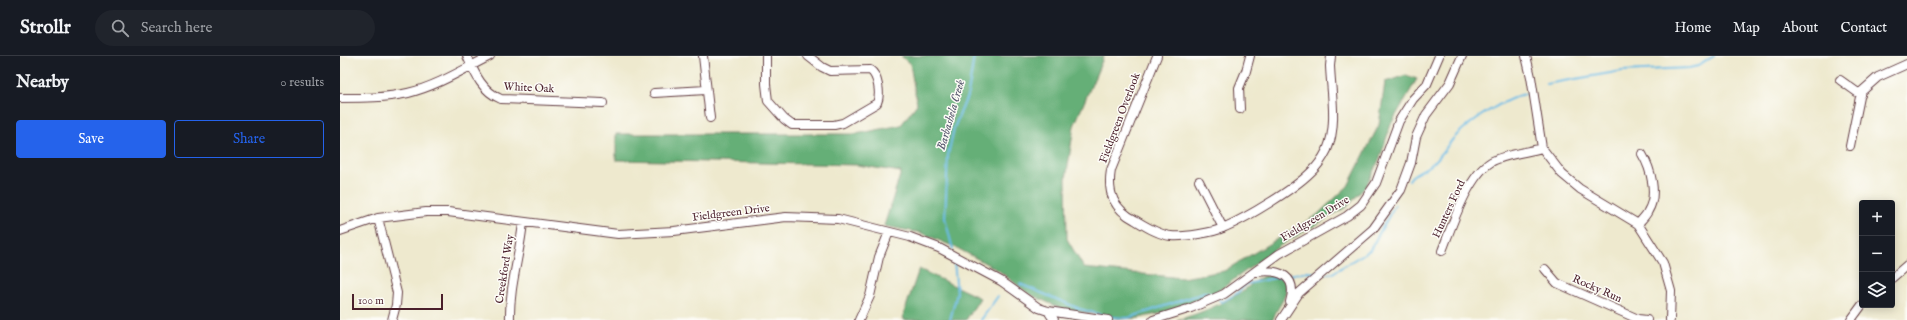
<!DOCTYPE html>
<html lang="en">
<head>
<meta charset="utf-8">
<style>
	body { margin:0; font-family:"IM FELL English",serif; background:#20242c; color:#f1f3f6 }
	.controls { position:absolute; right:12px; bottom:12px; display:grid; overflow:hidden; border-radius:4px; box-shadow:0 2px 10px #0003 }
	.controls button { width:36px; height:36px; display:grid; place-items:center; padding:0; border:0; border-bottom:1px solid #363941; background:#171b24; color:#f1f3f6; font:20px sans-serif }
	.scale { position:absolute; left:12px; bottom:10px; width:91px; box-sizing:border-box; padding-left:4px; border:2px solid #4a1f2b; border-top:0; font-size:11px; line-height:14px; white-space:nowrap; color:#4a1f2b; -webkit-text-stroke:3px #fdfcf7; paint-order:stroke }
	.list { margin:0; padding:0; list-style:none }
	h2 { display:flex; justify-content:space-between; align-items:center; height:52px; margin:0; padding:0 16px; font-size:17px }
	h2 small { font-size:13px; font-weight:400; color:#9ea1a6 }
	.actions { display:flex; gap:8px; padding:12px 16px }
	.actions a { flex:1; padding:9px 0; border:1px solid #2563eb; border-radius:4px; text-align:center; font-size:14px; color:#2563eb }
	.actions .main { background:#2563eb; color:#fff }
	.icon { flex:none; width:22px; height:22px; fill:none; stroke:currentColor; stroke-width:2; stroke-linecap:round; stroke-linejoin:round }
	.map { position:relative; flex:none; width:1567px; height:264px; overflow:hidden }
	header { display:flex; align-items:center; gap:24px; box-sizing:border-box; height:56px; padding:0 20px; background:#171b24; border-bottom:1px solid #363941 }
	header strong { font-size:19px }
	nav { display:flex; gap:22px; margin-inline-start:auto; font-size:14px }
	.search { width:280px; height:36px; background:#20242c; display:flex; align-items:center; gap:10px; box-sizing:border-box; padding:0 14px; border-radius:22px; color:#9ea1a6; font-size:15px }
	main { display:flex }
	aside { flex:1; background:#171b24 }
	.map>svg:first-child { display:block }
	.forest { fill:#65af77; stroke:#586751 }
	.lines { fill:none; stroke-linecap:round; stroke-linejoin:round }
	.stream { stroke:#6dbde8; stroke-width:2 }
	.minor-casing { stroke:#633d43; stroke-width:10 }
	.minor { stroke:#fff; stroke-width:8 }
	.labels { text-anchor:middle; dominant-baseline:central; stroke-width:3; stroke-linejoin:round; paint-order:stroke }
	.street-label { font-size:11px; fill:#4a1f2b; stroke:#fdfcf7 }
	.water-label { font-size:12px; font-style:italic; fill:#56566d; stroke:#fdfcf7 }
</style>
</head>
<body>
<header>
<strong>Strollr</strong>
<div class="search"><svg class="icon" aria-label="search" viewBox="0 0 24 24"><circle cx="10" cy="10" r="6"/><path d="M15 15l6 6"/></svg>Search here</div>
<nav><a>Home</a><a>Map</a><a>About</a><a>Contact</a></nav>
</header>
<main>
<aside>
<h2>Nearby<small>0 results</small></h2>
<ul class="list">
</ul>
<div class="actions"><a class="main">Save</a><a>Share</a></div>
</aside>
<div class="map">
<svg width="1567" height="264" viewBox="0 0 1567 264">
	<rect width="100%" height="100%" fill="#fdfcf7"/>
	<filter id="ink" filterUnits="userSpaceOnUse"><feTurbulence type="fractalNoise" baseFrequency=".025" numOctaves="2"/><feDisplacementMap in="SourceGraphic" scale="8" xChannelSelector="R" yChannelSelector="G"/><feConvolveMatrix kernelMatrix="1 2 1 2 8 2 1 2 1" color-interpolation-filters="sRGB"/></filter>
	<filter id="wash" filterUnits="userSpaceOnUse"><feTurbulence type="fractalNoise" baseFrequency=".012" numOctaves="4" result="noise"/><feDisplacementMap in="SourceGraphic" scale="16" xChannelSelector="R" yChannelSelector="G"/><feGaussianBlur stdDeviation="0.9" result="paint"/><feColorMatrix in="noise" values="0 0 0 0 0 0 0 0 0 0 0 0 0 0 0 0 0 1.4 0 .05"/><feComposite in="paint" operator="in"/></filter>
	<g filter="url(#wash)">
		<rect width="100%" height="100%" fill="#eee9ce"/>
		<path class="forest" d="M 561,0 L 764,0 L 734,70 L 726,123 L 727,183 L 744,212 L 842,222 L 884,215 L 977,159 L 1008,130 L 1039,69 L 1045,26 L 1066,19 L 1077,23 L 1051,68 L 1040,102 L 1026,130 L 1008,150 L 941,189 L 877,236 L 827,256 L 799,262 L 781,263 L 720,252 L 689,238 L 658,214 L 619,193 L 582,177 L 544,170 L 561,116 L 517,109 L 276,104 L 276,78 L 516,78 L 561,69 L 577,48 L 570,8 Z
			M 579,213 L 640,242 L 626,264 L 564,264 L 563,260 Z
			M 924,220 L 936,220 L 945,225 C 950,241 937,249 933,264 L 837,264 C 859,258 885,247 904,234 C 911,229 916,223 924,220 Z"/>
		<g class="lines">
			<path class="stream" d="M 1206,28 L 1282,15 L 1349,12 L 1358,10 L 1374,0
				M 1069,124 C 1073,116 1086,114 1093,107 C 1101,100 1106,91 1113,83 C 1129,65 1164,43 1188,37
				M 613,194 L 605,162 L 608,99 L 614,72 L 628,38 L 634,0
				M 985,218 L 991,218 L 1030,194 L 1055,149
				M 949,219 L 967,216 L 977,217
				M 680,228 L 740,253 L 765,260
				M 879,244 L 882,246 L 896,238 L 906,228 L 940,221
				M 769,261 L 788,262 L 867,236 L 873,240
				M 610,264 L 617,237 L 614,205
				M 641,264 L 658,240"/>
		</g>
	</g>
	<g filter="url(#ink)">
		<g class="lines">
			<g class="minor-casing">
				<path id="minor" d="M 127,0 C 135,18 142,35 161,43 L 263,47
					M 363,0 L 370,62
					M 426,0 L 426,28 L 428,45 L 444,63 L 452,69 L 494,69 L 503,67 L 537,47 C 541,38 538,19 530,14 L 490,15 L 482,11 L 468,0
					M 817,0 L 771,114 C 767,138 774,153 795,164 C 805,170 819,179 831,180 C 844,181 873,177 885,171 C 908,161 953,134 971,116 C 978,110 983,102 987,94 C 998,69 991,36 990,10 L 991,0
					M 1186,0 L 1191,21 L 1202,92 L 1222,118 L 1240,133 L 1298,168 L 1323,207 L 1331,235 L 1330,264
					M 1500,24 L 1521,39
					M 314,37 L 366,34
					M 0,42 C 23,42 46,42 68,37 C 97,30 124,13 150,0
					M 900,53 L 899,32 L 906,15 L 910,0
					M 1510,90 L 1521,36 L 1538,21 L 1567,8
					M 859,125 L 883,172
					M 38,162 L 57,237 L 56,249 L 52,264
					M 1298,168 C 1301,164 1306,160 1308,155 C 1318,139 1311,113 1302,98
					M 0,175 L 38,162 L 86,156 L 108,156 L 278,178 L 334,175 L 446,161 L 498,163 L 570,181 L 599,192 L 661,225 L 699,252 L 708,255 L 768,264
					M 1102,195 C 1112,170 1127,121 1151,106 C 1162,99 1188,96 1202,92
					M 1205,213 L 1217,227 L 1298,263 L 1307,264
					M 917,216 C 940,213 958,220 950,246
					M 1552,222 L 1567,209
					M 708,255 L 714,264
					M 170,264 C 169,231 180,199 183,166
					M 519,264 L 530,240 L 539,201 L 549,176
					M 813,264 L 851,252 L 884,238 L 939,198 L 1007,160 L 1021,149 L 1036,127 L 1059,65 L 1073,43 L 1087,28 L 1099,0
					M 941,264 L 959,237 L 1033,173 L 1061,134 L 1071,107 L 1076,81 L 1086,59 L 1110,27 L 1122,0
					M 1511,264 L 1522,249"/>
			</g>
			<use href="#minor" class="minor"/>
		</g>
	</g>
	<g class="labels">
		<g class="street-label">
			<text transform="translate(189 32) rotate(3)">White Oak</text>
			<text transform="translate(780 62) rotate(-69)">Fieldgreen Overlook</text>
			<text transform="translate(1109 153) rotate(-65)">Hunters Ford</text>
			<text transform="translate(391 157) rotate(-7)">Fieldgreen Drive</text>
			<text transform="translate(975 163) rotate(-31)">Fieldgreen Drive</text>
			<text transform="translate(165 213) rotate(-81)">Creekford Way</text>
			<text transform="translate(1257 233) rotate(24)">Rocky Run</text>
		</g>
		<g class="water-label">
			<text transform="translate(611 59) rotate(-74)">Barbashela Creek</text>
		</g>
	</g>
</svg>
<div class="controls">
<button>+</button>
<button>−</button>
<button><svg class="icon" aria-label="layers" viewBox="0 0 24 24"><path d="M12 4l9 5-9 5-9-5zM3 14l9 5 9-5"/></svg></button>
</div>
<div class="scale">100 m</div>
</div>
</main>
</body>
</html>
